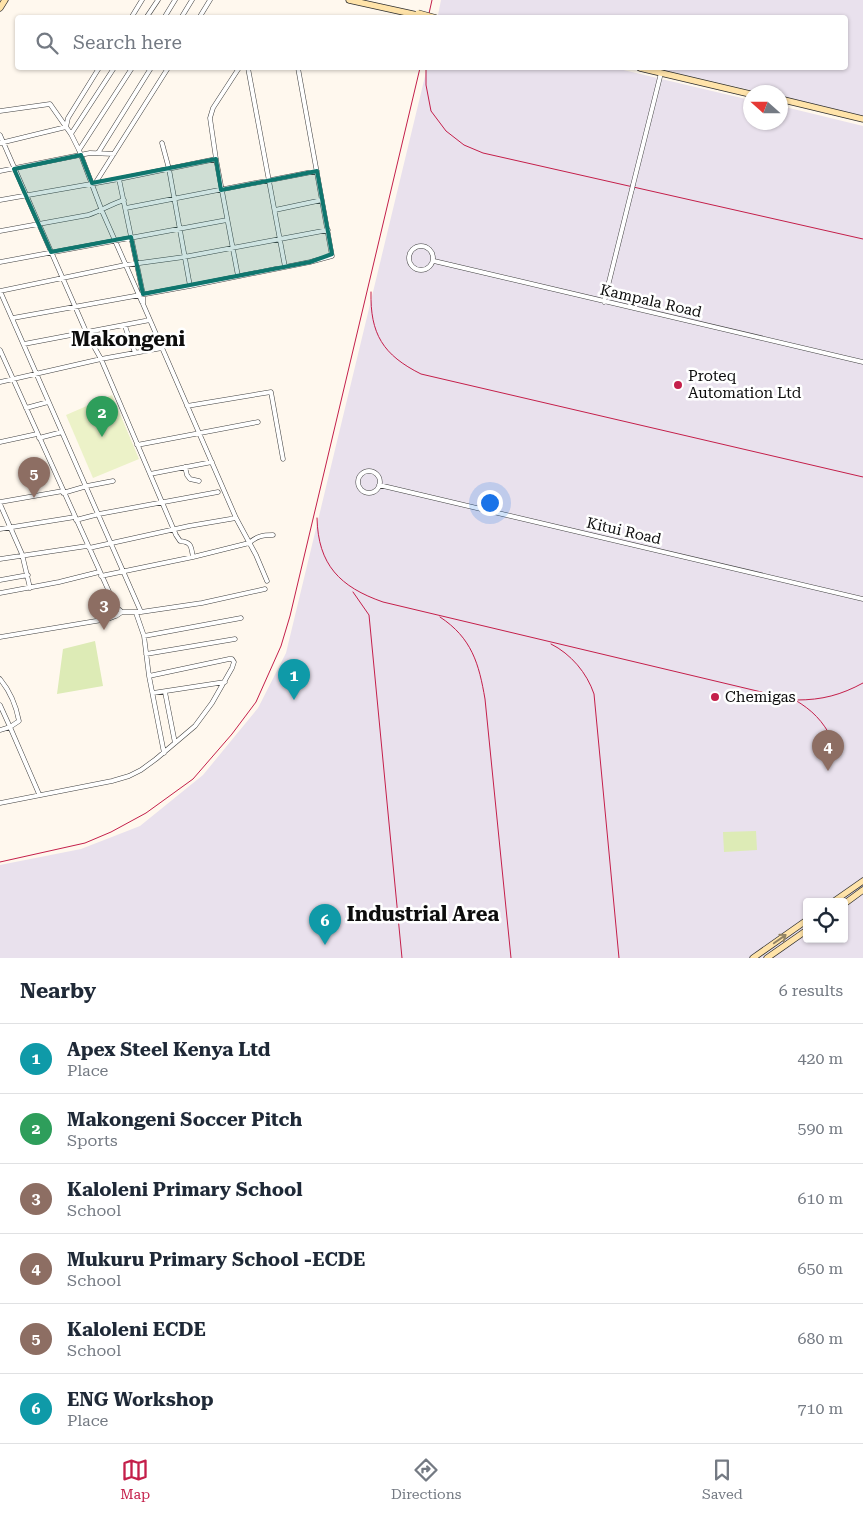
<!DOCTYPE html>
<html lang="en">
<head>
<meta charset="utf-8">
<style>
	body { margin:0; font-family:"Roboto Serif",serif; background:#f2f2f3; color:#1f2937 }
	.controls { position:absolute; right:15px; bottom:15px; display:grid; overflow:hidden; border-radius:5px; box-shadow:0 1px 4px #0004 }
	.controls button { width:45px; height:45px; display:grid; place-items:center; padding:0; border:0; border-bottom:1px solid #e0e1e3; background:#fff; color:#1f2937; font:25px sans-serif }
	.compass { position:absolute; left:743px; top:85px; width:45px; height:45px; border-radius:50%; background:#fff; box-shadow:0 1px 4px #0004; rotate:291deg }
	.you { position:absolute; left:489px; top:502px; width:18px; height:18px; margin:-12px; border:4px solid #fff; border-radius:50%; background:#1a73e8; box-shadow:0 0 0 8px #1a73e833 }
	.badge { display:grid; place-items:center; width:32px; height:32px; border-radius:50%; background:#c41f4a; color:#fff; font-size:16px; font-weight:700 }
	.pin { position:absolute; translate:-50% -41px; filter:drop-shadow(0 1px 2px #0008) }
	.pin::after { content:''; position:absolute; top:26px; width:18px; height:15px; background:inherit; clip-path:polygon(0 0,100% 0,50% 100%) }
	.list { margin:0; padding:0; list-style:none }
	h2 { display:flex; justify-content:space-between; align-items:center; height:65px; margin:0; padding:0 20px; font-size:21px }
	h2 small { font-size:16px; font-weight:400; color:#747a83 }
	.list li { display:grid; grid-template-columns:32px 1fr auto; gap:15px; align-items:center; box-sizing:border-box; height:70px; padding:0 20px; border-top:1px solid #e0e1e3 }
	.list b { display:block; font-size:19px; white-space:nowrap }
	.list p { margin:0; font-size:16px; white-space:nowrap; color:#747a83 }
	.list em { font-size:16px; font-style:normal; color:#747a83 }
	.icon { flex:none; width:28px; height:28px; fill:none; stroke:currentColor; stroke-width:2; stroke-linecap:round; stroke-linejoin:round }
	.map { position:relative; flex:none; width:863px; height:958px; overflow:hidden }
	.search { position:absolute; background:#fff; box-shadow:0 1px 4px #0004; left:15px; right:15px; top:15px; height:55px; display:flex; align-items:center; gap:12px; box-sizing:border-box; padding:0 18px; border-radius:5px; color:#747a83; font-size:19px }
	.sheet { height:485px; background:#fff }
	nav { display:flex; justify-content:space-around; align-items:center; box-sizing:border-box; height:70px; border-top:1px solid #e0e1e3; background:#fff; font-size:14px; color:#747a83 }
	nav a { display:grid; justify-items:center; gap:2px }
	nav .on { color:#c41f4a }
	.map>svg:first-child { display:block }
	.industrial { fill:#e9e1ed; fill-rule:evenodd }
	.green { fill:#ddebb6 }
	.pitch { fill:#ecf2c8 }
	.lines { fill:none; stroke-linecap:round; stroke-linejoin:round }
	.street-casing { stroke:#404040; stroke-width:5 }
	.secondary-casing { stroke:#2f2f2f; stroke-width:7 }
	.street { stroke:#fff; stroke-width:4 }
	.secondary { stroke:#ffe3a9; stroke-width:5.5 }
	.rail { stroke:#c41f4a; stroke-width:1 }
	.street-bridge-casing { stroke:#404040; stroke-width:5; stroke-linecap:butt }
	.secondary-bridge-casing { stroke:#2f2f2f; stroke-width:7; stroke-linecap:butt }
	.street-bridge { stroke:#fff; stroke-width:4 }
	.secondary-bridge { stroke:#ffe3a9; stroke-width:5.5 }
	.oneway { stroke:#928363 }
	.marked { fill:#0f766e; fill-opacity:0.2; stroke:#0f766e; stroke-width:4; stroke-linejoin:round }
	.poi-dot { fill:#c41f4a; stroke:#fff; stroke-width:2 }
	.labels { text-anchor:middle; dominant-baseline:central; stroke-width:5; stroke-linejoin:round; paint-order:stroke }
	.street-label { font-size:15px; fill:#0d0d0d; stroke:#fff }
	.poi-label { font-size:15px; fill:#0d0d0d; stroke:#fff; text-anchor:start }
	.district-label { font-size:20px; font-weight:bold; fill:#0d0d0d; stroke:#fff }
</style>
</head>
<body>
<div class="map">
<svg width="863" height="958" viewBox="0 0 863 958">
	<rect width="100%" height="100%" fill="#fff8ee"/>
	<path class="industrial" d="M 441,0 L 863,0 L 863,117 L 781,98 L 780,92 L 759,92 L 655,68 L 846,68 L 846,18 L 446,18 L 438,15 Z
		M 427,68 L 615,68 L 750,100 L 750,122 L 780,122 L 781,106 L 863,126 L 863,958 L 0,958 L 0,865 L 81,849 L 140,826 L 203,775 L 258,708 L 286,653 ZM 807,902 L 844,902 L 844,939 L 807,939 Z"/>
	<path class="green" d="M 95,641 L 103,686 L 57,694 L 63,649 Z
		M 756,831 L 757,850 L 724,852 L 723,832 Z"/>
	<path class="pitch" d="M 112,395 L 139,459 L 93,478 L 66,415 Z"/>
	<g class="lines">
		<g class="street-casing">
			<path id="street" d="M 131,18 L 142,0
				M 146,18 L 158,0
				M 164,18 L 175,0
				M 181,18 L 192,0
				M 199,18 L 210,0
				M 248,68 L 285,267
				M 0,111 L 50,104 L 71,134 L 79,150 L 102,211 L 142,302
				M 71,134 L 114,68
				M 0,135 L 88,336 L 101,359 L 176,535 L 180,541 C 192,542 191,547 193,557
				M 0,143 L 66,127 L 68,118 L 99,68
				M 162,143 L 169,169 L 190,286
				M 79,150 L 132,68
				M 98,153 L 151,68
				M 0,171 L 90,153 L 114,154
				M 119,179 L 143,294 L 143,304 L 236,518 L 256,555 L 267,581
				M 96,182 L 168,68
				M 633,185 L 661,73
				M 0,200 L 119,179 L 216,159
				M 126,208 L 317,171
				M 275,210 L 322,200
				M 0,231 L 88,215 C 101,211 111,204 124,200
				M409 258a12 12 0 1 1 24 0a12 12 0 1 1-24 0Z
				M 434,261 L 863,362
				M 0,262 L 227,220
				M 238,276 L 216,159 L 210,118 L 213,108 L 239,68
				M 0,291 L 141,612 L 202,603 L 265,589
				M 0,291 L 125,265 L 184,257 L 328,230
				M 604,302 L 632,189
				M 13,318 L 190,286 L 310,262 L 332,256 L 298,68
				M 125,325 C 127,335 132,343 135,353
				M 24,344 L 150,320
				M 0,350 L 116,607 L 122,612 L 141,612
				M 0,382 L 101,359 L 162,348
				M 187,406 L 271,392 L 283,459
				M 26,408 L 48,402
				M 39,438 L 62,432
				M 0,442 L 37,434
				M 137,445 L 258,422
				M 185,467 L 187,475 L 190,479 L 199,481
				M358 482a11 11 0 1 1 22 0a11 11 0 1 1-22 0Z
				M 150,474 L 212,462
				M 379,485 L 863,599
				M 63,493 L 87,486 L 113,481
				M 0,502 L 63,491
				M 0,504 L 22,554 L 30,588
				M 76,520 L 99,514 L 218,492
				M 0,529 L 75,517
				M 89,548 L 189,526 L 236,518
				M 0,559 L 87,546
				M 101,576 L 193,557 L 249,543 C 257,536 263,535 273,535
				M 0,580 L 28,575
				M 0,593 L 59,582 L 99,572
				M 136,613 L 144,636 L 149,676 L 164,753
				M 144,636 L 241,618
				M 0,637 L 108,619 L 116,616 L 122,612
				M 146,654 L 235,639
				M 0,679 C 10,691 16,705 19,721 L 10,727 L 39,794
				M 165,692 L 175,743
				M 153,693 L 225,682
				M 0,705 L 10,727 L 0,730
				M 0,803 L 112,781 L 129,776 L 141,770 L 156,759 L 195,726 L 212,703 L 232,668 L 234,662 L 232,659 L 229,659 L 149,676"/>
		</g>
		<g class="secondary-casing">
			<path id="secondary" d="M 349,0 L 417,15
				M 0,8 L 5,0
				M 640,68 L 750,94
				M 780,99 L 863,119
				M 833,902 L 863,881
				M 844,904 L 863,890
				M 753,958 L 807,920
				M 767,958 L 807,930"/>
		</g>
		<use href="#street" class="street"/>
		<use href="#secondary" class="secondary"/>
		<path class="rail" d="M 428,18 L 432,0
			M 426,68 L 426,85 L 431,111 L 446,131 L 464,145 L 483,153 L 863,239
			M 371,292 C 370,334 383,355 421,374 L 863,477
			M 317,518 C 318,565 340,587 383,602 L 795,700 C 812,710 823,721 832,739
			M 353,592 L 369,615 L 402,958
			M 440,617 C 472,638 479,664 485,699 L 511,958
			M 551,644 C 571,654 587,673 594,694 L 619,958
			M 797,700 C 822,700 841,695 863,683
			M 0,862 L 85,843 L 111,832 L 146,813 L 193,779 L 232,734 L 256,702 L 281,646 L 290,616 L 420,68"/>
		<g class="street-bridge-casing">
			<path id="street-bridge" d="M 632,189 L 633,185"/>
		</g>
		<g class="secondary-bridge-casing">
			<path id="secondary-bridge" d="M 418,13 L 436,18"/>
		</g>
		<use href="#street-bridge" class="street-bridge"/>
		<use href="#secondary-bridge" class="secondary-bridge"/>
	</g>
	<defs><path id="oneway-shaft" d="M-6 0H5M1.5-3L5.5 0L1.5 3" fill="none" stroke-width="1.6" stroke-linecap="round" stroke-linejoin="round" transform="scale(1.25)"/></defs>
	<use class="oneway" href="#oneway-shaft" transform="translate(780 939) rotate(-35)"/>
	<path class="marked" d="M 81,155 L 92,183 L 216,159 L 221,190 L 317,171 L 332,254 L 310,262 L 143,294 L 131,237 L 51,252 L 14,169 Z"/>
	<g class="poi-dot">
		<circle cx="678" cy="385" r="5"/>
		<circle cx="715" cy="697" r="5"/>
	</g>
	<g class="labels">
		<g class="street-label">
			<text transform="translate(651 301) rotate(13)">Kampala Road</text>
			<text transform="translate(624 531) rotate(13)">Kitui Road</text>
		</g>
		<g class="poi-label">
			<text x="688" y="376">Proteq<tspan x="688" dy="17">Automation Ltd</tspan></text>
			<text x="725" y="697">Chemigas</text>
		</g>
		<g class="district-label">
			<text x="128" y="339">Makongeni</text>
			<text x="423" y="914">Industrial Area</text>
		</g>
	</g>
</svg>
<div class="controls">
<button><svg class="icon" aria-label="locate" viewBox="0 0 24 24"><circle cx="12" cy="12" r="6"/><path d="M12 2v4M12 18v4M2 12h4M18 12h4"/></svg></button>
</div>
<svg class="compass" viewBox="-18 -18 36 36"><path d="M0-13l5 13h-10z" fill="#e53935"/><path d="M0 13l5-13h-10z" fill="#747a83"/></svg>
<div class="you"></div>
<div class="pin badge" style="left:294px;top:700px;background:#0f9aa8">1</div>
<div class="pin badge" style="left:102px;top:437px;background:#2e9e5b">2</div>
<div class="pin badge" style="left:104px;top:630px;background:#8d6e63">3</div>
<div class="pin badge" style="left:828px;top:771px;background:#8d6e63">4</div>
<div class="pin badge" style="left:34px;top:498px;background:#8d6e63">5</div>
<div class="pin badge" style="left:325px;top:945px;background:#0f9aa8">6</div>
<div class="search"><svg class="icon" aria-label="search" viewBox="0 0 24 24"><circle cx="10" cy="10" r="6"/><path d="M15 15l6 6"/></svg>Search here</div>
</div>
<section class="sheet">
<h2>Nearby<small>6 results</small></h2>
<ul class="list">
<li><span class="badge" style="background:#0f9aa8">1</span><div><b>Apex Steel Kenya Ltd</b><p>Place</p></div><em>420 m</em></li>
<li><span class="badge" style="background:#2e9e5b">2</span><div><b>Makongeni Soccer Pitch</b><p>Sports</p></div><em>590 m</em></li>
<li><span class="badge" style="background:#8d6e63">3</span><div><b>Kaloleni Primary School</b><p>School</p></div><em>610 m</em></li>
<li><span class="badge" style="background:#8d6e63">4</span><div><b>Mukuru Primary School -ECDE</b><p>School</p></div><em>650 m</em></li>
<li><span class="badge" style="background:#8d6e63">5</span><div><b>Kaloleni ECDE</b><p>School</p></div><em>680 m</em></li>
<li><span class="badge" style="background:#0f9aa8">6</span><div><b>ENG Workshop</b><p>Place</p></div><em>710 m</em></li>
</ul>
</section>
<nav>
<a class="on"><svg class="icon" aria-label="map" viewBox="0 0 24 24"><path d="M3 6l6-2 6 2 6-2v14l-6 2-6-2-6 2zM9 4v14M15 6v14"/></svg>Map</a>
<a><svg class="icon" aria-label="directions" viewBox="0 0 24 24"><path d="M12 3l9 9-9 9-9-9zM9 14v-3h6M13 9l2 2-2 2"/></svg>Directions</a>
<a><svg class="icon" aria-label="saved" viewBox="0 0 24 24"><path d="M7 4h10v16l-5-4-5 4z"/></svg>Saved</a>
</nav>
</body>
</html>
